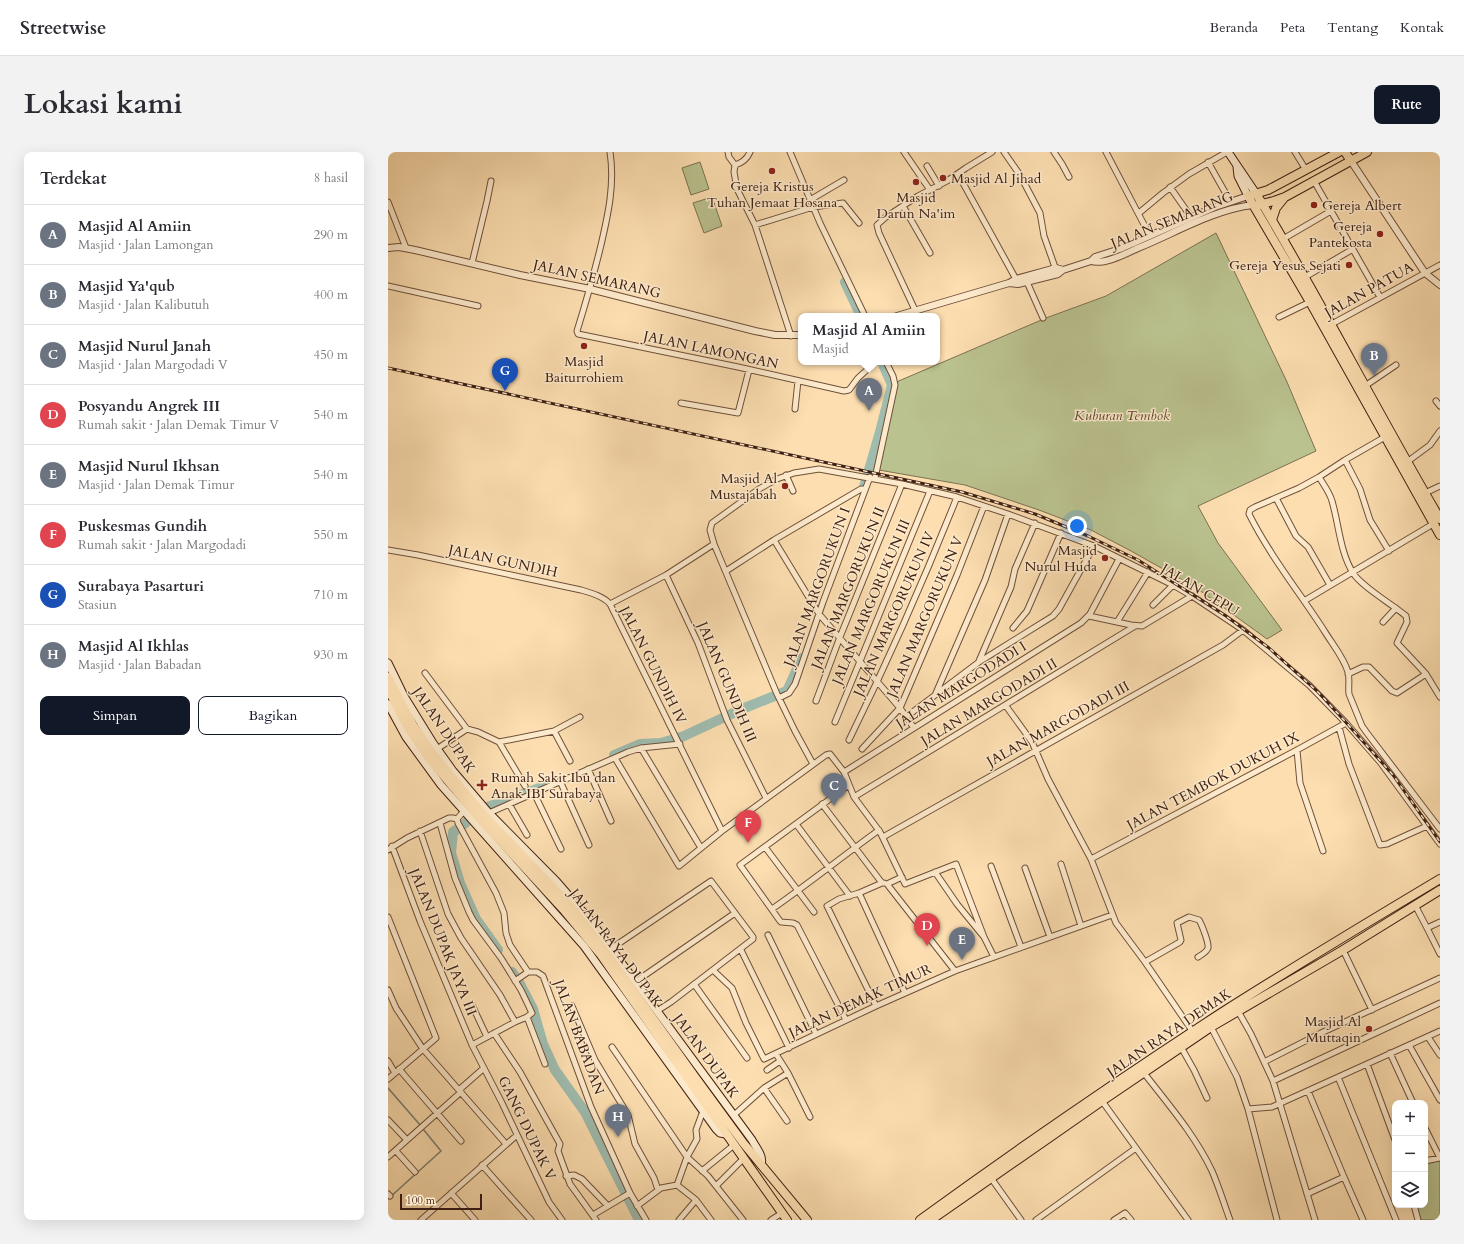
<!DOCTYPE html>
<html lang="id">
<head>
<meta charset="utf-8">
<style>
	body { margin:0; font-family:Cardo,serif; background:#f2f2f3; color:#2b2b33 }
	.controls { position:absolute; right:12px; bottom:12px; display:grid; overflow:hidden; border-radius:8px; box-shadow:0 4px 16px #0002 }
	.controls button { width:36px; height:36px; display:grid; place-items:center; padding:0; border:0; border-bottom:1px solid #e1e1e2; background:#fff; color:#2b2b33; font:20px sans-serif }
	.scale { position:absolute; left:12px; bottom:10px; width:82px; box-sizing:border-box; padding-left:4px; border:2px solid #3f2013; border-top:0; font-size:11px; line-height:14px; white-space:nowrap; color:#3f2013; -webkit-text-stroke:3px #fdeacc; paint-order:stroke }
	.you { position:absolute; left:689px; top:374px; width:14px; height:14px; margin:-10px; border:3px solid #fff; border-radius:50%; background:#1a73e8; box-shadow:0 0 0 6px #1a73e833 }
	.badge { display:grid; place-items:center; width:26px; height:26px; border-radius:50%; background:#111827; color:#fff; font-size:13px; font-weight:700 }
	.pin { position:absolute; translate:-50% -33px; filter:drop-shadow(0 1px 2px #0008) }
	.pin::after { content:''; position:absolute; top:21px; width:14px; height:12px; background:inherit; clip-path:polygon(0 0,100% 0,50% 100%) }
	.popup { position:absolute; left:410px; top:161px; width:142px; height:52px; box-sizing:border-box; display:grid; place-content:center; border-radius:8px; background:#fff; filter:drop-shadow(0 1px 3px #0005); font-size:13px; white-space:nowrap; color:#7c7c81 }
	.popup b { font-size:15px; color:#2b2b33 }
	.popup::after { content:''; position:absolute; left:50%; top:100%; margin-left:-8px; border:8px solid transparent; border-top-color:#fff }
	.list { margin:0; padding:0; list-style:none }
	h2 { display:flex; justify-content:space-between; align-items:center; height:52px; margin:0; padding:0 16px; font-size:17px }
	h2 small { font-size:13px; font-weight:400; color:#7c7c81 }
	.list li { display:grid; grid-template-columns:26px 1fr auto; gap:12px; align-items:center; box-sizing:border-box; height:60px; padding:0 16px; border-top:1px solid #e1e1e2 }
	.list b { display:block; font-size:15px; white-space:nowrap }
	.list p { margin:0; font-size:13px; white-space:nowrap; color:#7c7c81 }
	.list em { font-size:13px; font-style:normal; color:#7c7c81 }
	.actions { display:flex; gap:8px; padding:12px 16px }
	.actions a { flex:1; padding:9px 0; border:1px solid #111827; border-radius:8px; text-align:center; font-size:14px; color:#111827 }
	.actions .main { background:#111827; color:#fff }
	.icon { flex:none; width:22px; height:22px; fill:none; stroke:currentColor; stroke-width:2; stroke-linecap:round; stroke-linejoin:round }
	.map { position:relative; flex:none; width:1052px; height:1068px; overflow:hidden; border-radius:8px }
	header { display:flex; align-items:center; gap:24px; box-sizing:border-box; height:56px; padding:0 20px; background:#fff; border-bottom:1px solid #e1e1e2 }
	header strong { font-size:19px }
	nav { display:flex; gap:22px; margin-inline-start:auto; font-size:14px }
	.intro { display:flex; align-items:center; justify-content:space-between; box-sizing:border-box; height:96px; padding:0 24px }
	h1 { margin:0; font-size:28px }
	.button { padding:10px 18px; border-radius:8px; background:#111827; color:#fff; font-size:14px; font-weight:700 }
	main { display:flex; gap:24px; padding:0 24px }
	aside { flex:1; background:#fff; border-radius:8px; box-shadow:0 4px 16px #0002 }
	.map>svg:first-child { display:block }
	.green { fill:#bac28f; stroke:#7c7151 }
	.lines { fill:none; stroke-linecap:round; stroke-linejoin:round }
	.stream { stroke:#797e71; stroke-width:1.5 }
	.river { stroke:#9fbcaf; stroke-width:10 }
	.minor-casing { stroke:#6e503a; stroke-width:7 }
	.tertiary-casing { stroke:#6e503a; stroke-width:8 }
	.secondary-casing { stroke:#3f2013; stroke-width:9 }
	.primary-casing { stroke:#3f2013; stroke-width:10 }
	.trunk-casing { stroke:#3f2013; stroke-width:10 }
	.minor { stroke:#fdeacc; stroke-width:5 }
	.tertiary { stroke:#fdeacc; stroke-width:6 }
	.secondary { stroke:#fdeacc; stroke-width:7 }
	.primary { stroke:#fcdeb0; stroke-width:8 }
	.trunk { stroke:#fcdeb0; stroke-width:8 }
	.rail-casing { stroke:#3f2013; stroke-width:3 }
	.rail { stroke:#fdeacc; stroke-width:1.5; stroke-dasharray:4.5; stroke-linecap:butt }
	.poi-dot { fill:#8f2418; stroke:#fdeacc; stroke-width:1.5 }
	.labels { text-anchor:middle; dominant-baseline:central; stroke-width:3; stroke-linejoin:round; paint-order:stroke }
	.poi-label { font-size:14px; fill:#3f2013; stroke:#fdeacc; text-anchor:end }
	.street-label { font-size:14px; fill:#3f2013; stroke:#fdeacc }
	.park-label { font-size:14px; font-style:italic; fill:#5e4832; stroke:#fdeacc }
</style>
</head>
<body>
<header>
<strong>Streetwise</strong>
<nav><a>Beranda</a><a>Peta</a><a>Tentang</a><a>Kontak</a></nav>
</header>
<div class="intro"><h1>Lokasi kami</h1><a class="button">Rute</a></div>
<main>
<aside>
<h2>Terdekat<small>8 hasil</small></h2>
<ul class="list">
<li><span class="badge" style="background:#6b7280">A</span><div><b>Masjid Al Amiin</b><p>Masjid · Jalan Lamongan</p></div><em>290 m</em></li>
<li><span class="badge" style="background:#6b7280">B</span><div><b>Masjid Ya'qub</b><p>Masjid · Jalan Kalibutuh</p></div><em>400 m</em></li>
<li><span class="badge" style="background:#6b7280">C</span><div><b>Masjid Nurul Janah</b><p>Masjid · Jalan Margodadi V</p></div><em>450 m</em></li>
<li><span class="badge" style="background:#e0444e">D</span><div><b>Posyandu Angrek III</b><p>Rumah sakit · Jalan Demak Timur V</p></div><em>540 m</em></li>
<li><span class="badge" style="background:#6b7280">E</span><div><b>Masjid Nurul Ikhsan</b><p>Masjid · Jalan Demak Timur</p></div><em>540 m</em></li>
<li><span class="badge" style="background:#e0444e">F</span><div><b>Puskesmas Gundih</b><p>Rumah sakit · Jalan Margodadi</p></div><em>550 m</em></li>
<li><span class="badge" style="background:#1a4fb4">G</span><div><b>Surabaya Pasarturi</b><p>Stasiun</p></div><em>710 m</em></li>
<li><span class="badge" style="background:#6b7280">H</span><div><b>Masjid Al Ikhlas</b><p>Masjid · Jalan Babadan</p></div><em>930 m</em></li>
</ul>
<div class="actions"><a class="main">Simpan</a><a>Bagikan</a></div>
</aside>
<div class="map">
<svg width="1052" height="1068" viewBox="0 0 1052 1068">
	<rect width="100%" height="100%" fill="#fcdeb0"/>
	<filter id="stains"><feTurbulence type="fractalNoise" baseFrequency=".005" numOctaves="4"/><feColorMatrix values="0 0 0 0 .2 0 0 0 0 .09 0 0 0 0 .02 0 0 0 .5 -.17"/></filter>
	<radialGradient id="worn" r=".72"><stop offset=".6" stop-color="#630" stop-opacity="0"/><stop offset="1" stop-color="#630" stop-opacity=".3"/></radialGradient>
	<path class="green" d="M 312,10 L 321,37 L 303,43 L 294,16 Z
		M 324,45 L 334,74 L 316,81 L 305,51 Z
		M 828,81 L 899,230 L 928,299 L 810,354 L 830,391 L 894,478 L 879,487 L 807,435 L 743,399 L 703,378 L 651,358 L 577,333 L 485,317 L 506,231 L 658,166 L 718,144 Z
		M 1052,1007 L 1052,1068 L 1030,1068 L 1027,1053 L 1037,1053 L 1037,1010 Z"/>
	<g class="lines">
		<path class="stream" d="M 0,936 L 33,974
			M 0,1047 L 53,999 L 35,977"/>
		<path class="river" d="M 457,130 L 473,164
			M 476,335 L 492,280 L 504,233 L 494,210
			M 226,603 L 252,592 L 273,591 L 296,584 L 354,557 L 399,539 L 414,506
			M 110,798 L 88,767 L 72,731 L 63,701 L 65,680 L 74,674 L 94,657 L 157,634
			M 124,820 L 132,832 L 145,857 L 155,892 L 167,918 L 197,960 L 251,1068"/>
		<g class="minor-casing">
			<path id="minor" d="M 222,0 C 227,32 220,63 213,93 C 206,122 198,150 189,179 L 190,182 L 350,215 L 456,239 L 461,238 L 470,226 L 481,216 L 481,210
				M 340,0 L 341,5 L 347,13 L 346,20 L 349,37 L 367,73 L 403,184
				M 402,0 L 432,71 L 477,164
				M 516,0 L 542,38
				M 616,0 L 632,23 L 652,61 L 656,84 L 668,118
				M 666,0 L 674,12 L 681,25
				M 718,0 L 762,84
				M 907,0 L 918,18
				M 820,10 L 842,49
				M 347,13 C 354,11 359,7 362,0
				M 539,14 L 551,34
				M 570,22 L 629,129
				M 926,29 L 992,145
				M 782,35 L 803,65
				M 422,48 L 456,28
				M 0,50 L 18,96
				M 515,54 L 542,101
				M 751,61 L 775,41 L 801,22 L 839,0
				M 367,73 L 425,55 L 455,51 L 471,71
				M 895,87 L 943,59
				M 84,111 L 99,49 L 103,29
				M 917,125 L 965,97
				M 639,130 L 655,166
				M 0,134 L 90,154
				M 527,158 L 491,81 L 489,73 L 498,65 L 530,44 L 559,29 L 578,16 L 604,0
				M 891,165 L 922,150
				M 942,173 L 1052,113
				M 977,234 L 1008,213
				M 1048,249 L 1052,254
				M 293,251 L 350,261 L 361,218
				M 407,257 L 410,229
				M 997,285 L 957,308 L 931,325 L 911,336 L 867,355 L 862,358 L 861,362 C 882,404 912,441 937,480 C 945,493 956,506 960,520 C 962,527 960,535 961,542 L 974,574 L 979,581 L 1052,677
				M 957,308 L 972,337 L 982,368 L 1001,399
				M 1019,310 L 1042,293 L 1052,279
				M 398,323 L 405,339
				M 931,325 C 936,333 942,341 944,349 C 951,373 952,400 965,421 C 974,435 1004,452 1018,464 L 1019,470 L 1009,491 L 1038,522 L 1052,545
				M 487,326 L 507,233 L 505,224 L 498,210
				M 1037,341 L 1052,334
				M 888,346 L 908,384 L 920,395 L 942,433
				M 386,388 L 431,462 L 512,556 L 526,576
				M 0,398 L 30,403 L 193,438 C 203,441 215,444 222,452 L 334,679
				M 338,419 L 386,388 L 473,337 L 477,337
				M 278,423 L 310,491 L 339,568 L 378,646
				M 916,449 L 1045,372
				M 222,452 L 278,423 L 326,392
				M 765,453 L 785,433
				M 701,464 L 743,473 L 754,474 L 804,444
				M 729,470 L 760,420
				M 995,470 L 1008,456
				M 625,476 L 639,459 L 673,381
				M 591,509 L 623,435 L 627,417 L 647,371
				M 37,521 L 79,577
				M 960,522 L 975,515 L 981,515 L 1004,539 L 1009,541 L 1038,522
				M 548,541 L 597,428 L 620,362
				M 391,546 L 401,541 L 407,532 L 435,450 L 482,325
				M 428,549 L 452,485 L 514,332
				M 618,554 L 644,590 L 660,627 L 703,707 L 728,771 L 757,810 L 805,880
				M 518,565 L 591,510 L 665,464 L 671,457 L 706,394
				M 447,570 L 542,339
				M 951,575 L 961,612 L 992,693 L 999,692 L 1039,674
				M 79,577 L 90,580 L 111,590 L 166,579 L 192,565
				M 166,579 L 182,609
				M 461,588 C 500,509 536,428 569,345
				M 111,590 L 137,634
				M 253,596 L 313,696
				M 49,597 L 79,577
				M 474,597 L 512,556 L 569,423 L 596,354
				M 909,598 L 912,631 L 935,699
				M 227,606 L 291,714 L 334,679 L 438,603 L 442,602 L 456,620 L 466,645 L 492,680 L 517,732 L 568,712 L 596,785
				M 425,612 L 407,579 L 389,542 L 326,392 L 322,378 L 324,371 L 371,337 L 389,327 L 406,321 L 431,317 L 514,332 L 569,345 L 620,362 L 706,394 L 785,433 L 804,444 L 855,478 L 904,519 L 921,533 L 958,571 L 992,610 L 1052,692
				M 200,617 L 223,669
				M 456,620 L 693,471 L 702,462 L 731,407
				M 172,629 L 201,693
				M 146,641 L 173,697
				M 466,645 L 747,474
				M 121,652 L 139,683
				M 434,652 L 494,731 L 496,731
				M 76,659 L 69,667 L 70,671 L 108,741 L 116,761 L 118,781 L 122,793 L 140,820
				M 101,661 L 146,641 L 240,600 L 253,596 L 292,592
				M 52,671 L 67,726 L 81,760 L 85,768 L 113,806 L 133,838 L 144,861 L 139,865 L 127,870 L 84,893
				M 408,672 L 462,744
				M 32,679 L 60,762 L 73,786 L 112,843 L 127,870
				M 495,685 L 835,493 L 855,478
				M 4,694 L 32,769 L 84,893 L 114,951 L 161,1050 L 174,1068
				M 377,695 L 426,760
				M 0,698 L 19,686 L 61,666 L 65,666 L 69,667
				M 703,707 L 909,598 L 958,571
				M 673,712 L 693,774
				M 603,714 L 633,795
				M 637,716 L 662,785
				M 547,720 L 569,752 L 596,785 L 606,805
				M 499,732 L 567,819
				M 499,732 L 514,725
				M 471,741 L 517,841
				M 1027,753 L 1039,776 L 1052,802
				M 384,757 C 420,732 455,704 491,678
				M 0,765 L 48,886 L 0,927
				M 1039,776 L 1052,770
				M 380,783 L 428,882
				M 224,796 L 323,729 L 365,785 L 365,787 L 283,850 L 269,859
				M 353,798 L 401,896
				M 955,798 L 984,858
				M 757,810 L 792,790 L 793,788 L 789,771 L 801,765 L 811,768 C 814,773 821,791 820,796 C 819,800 813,803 810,805
				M 327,820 L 344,836 L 358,871 L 376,907 L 488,854 L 567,819 L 724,763
				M 127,829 L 140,820 L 149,820 L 155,824 L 203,955 L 242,1041 L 258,1068
				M 247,830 L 347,761
				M 306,832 L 359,906
				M 0,838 L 8,856 L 35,897 L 118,992
				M 84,853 L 99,885
				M 184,854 L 207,908 L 240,963 L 247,992 L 266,1026 L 270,1038
				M 488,854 L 439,754 L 451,747 L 471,741 L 494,731
				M 850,859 L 863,882 L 885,929 L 927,1068
				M 139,865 L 157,912
				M 458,868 L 409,773 L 405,771 L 393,770 L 392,769 L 352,713 L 461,633
				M 823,875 L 849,925 L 860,957 L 889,1068
				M 106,881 L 132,920 L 172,992 L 170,999 L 182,1032 L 208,1068
				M 1040,885 L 1052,903
				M 1021,893 L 1052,948
				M 224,895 L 299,1005 L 320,1024 L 355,1068
				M 793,895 L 806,918 L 819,946
				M 1002,901 L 1025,951
				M 388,902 L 400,921 L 422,965
				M 0,909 L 7,921
				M 876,910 L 933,881 L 1052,826
				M 979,912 L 1007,988
				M 11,917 L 73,989
				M 379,918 L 392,909
				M 756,921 C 780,952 807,983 824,1019 C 831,1035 836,1052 842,1068
				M 950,925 L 1008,1068
				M 885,929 L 1052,851
				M 376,936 L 399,969
				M 71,938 L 96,916
				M 920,939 L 956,1025 L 975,1068
				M 714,949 L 800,1068
				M 860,957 L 884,955 L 1052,879
				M 346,963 L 376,936 L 400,921
				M 0,968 L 19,988
				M 1037,976 L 1052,1006
				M 8,999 L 27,1020
				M 0,1005 L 73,940
				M 1037,1009 L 1052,1006
				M 94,1013 L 143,1068
				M 314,1019 L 346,993
				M 178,1024 L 186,1023 L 194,1027 L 219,1053
				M 603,1026 L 633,1068
				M 289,1033 L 308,1048 L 291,1068
				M 328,1034 L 355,1007
				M 63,1041 L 87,1068
				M 0,1042 L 2,1044
				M 919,1042 L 956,1025
				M 308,1048 L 323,1068
				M 1026,1053 L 1030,1068
				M 249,1054 L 273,1036 L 289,1033 L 299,1005 L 309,987 L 308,978 L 315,959
				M 205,1063 L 242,1041
				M 33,1068 L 129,983
				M 383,1068 L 394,1061
				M 648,1068 L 748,996
				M 726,1068 L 737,1061 L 743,1068"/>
		</g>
		<g class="tertiary-casing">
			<path id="tertiary" d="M 963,9 L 1037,121 L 1052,133
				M 0,96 L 11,95 L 27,98 L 132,123 L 202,137 L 367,179 L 387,183 L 413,183
				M 703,109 C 716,113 737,102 750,96 C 785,82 827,57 865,53
				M 621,131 L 630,132 L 670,122 L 675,118 L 703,109 L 707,105 L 732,97 L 827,55 L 860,44
				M 509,164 L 621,131 L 628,127 L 668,116 L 675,118"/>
		</g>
		<g class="secondary-casing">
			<path id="secondary" d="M 840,0 L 869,43
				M 849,15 L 850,24 L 860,44
				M 0,511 L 16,544 L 45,591 L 65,619 L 100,660 L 169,730 L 202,768 L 364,988 C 368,996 376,1004 373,1013
				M 0,552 L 18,585 L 53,633 L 196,794 L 328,977 L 332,981 L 338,982"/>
		</g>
		<g class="primary-casing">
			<path id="primary" d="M 957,0 L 963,9
				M 0,525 L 25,573 L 45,602 L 94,661 L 181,752 L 219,802 L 307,925 L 356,992 L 419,1068
				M 0,537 L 20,576 L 40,605 L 90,665 L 175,757 L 213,803 L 399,1068"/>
		</g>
		<g class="trunk-casing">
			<path id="trunk" d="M 951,0 L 880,38 L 860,44 L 922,150 L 1052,383
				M 869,43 C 933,149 989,260 1052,367
				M 870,53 L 886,49 L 897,45 L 979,0
				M 884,68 L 888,56 L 896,46
				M 532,1068 C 631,996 733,926 836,859 C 907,814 980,770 1052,727
				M 543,1068 L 714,949 L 823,875 L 955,798 L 1052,738"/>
		</g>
		<use href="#minor" class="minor"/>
		<use href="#tertiary" class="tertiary"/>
		<use href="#secondary" class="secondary"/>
		<use href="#primary" class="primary"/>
		<use href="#trunk" class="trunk"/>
		<g class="rail-casing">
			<path id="rail" d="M 0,216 L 574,340 L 647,362 L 700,384 L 750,408 L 838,464 L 881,496 L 930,540 L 954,566 L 1005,623 L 1052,690"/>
		</g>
		<use href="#rail" class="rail"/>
	</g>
	<g class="poi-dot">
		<circle cx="384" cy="19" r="4"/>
		<circle cx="555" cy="26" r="4"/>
		<circle cx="528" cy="30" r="4"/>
		<circle cx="926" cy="53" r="4"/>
		<circle cx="992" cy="82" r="4"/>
		<circle cx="961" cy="113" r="4"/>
		<circle cx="196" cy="194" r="4"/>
		<circle cx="397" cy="334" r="4"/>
		<circle cx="717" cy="406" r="4"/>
		<path d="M92 627h4v4h4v4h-4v4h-4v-4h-4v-4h4z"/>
		<circle cx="981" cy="877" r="4"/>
	</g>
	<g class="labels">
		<g class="poi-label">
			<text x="563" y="26" text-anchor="start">Masjid Al Jihad</text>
			<text x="384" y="34" text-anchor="middle">Gereja Kristus<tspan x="384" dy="16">Tuhan Jemaat Hosana</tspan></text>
			<text x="528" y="45" text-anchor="middle">Masjid<tspan x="528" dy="16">Darun Na'im</tspan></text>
			<text x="934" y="53" text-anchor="start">Gereja Albert</text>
			<text x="984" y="74">Gereja<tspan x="984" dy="16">Pantekosta</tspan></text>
			<text x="953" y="113">Gereja Yesus Sejati</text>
			<text x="196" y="209" text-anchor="middle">Masjid<tspan x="196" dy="16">Baiturrohiem</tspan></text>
			<text x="389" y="326">Masjid Al<tspan x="389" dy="16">Mustajabah</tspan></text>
			<text x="709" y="398">Masjid<tspan x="709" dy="16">Nurul Huda</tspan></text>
			<text x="103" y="625" text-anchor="start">Rumah Sakit Ibu dan<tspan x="103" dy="16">Anak IBI Surabaya</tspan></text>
			<text x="973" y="869">Masjid Al<tspan x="973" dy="16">Muttaqin</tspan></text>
		</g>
		<g class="street-label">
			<text transform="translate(784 68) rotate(-22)">JALAN SEMARANG</text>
			<text transform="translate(209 127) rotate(13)">JALAN SEMARANG</text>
			<text transform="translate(981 138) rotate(-29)">JALAN PATUA</text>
			<text transform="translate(323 198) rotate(12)">JALAN LAMONGAN</text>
			<text transform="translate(115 409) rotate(12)">JALAN GUNDIH</text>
			<text transform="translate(429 435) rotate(-70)">JALAN MARGORUKUN I</text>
			<text transform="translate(460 436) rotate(-68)">JALAN MARGORUKUN II</text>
			<text transform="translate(812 438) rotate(31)">JALAN CEPU</text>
			<text transform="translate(483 450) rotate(-67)">JALAN MARGORUKUN III</text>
			<text transform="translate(506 462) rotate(-66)">JALAN MARGORUKUN IV</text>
			<text transform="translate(537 465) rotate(-67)">JALAN MARGORUKUN V</text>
			<text transform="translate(265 513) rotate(63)">JALAN GUNDIH IV</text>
			<text transform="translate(339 530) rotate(67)">JALAN GUNDIH III</text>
			<text transform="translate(573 533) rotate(-32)">JALAN MARGODADI I</text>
			<text transform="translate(601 550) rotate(-31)">JALAN MARGODADI II</text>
			<text transform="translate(670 572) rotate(-29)">JALAN MARGODADI III</text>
			<text transform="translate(56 578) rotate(56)">JALAN DUPAK</text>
			<text transform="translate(825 629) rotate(-28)">JALAN TEMBOK DUKUH IX</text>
			<text transform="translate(55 790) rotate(68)">JALAN DUPAK JAYA III</text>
			<text transform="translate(228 796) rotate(53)">JALAN RAYA DUPAK</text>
			<text transform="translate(472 849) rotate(-25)">JALAN DEMAK TIMUR</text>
			<text transform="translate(781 881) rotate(-34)">JALAN RAYA DEMAK</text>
			<text transform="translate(191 885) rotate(70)">JALAN BABADAN</text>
			<text transform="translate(318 904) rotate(54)">JALAN DUPAK</text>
			<text transform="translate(139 976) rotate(64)">GANG DUPAK V</text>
		</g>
		<g class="park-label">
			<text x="734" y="263">Kuburan Tembok</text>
		</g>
	</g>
	<rect width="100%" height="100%" filter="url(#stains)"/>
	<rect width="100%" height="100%" fill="url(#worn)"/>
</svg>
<div class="controls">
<button>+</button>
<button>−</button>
<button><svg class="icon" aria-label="layers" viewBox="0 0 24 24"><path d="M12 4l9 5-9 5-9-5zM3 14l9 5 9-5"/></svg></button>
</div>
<div class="scale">100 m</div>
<div class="you"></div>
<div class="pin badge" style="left:481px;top:259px;background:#6b7280">A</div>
<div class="popup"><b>Masjid Al Amiin</b>Masjid</div>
<div class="pin badge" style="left:986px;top:224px;background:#6b7280">B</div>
<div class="pin badge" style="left:446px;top:654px;background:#6b7280">C</div>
<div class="pin badge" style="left:539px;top:794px;background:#e0444e">D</div>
<div class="pin badge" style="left:574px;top:808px;background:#6b7280">E</div>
<div class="pin badge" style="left:360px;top:691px;background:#e0444e">F</div>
<div class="pin badge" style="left:117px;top:239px;background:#1a4fb4">G</div>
<div class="pin badge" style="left:230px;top:985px;background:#6b7280">H</div>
</div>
</main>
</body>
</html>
